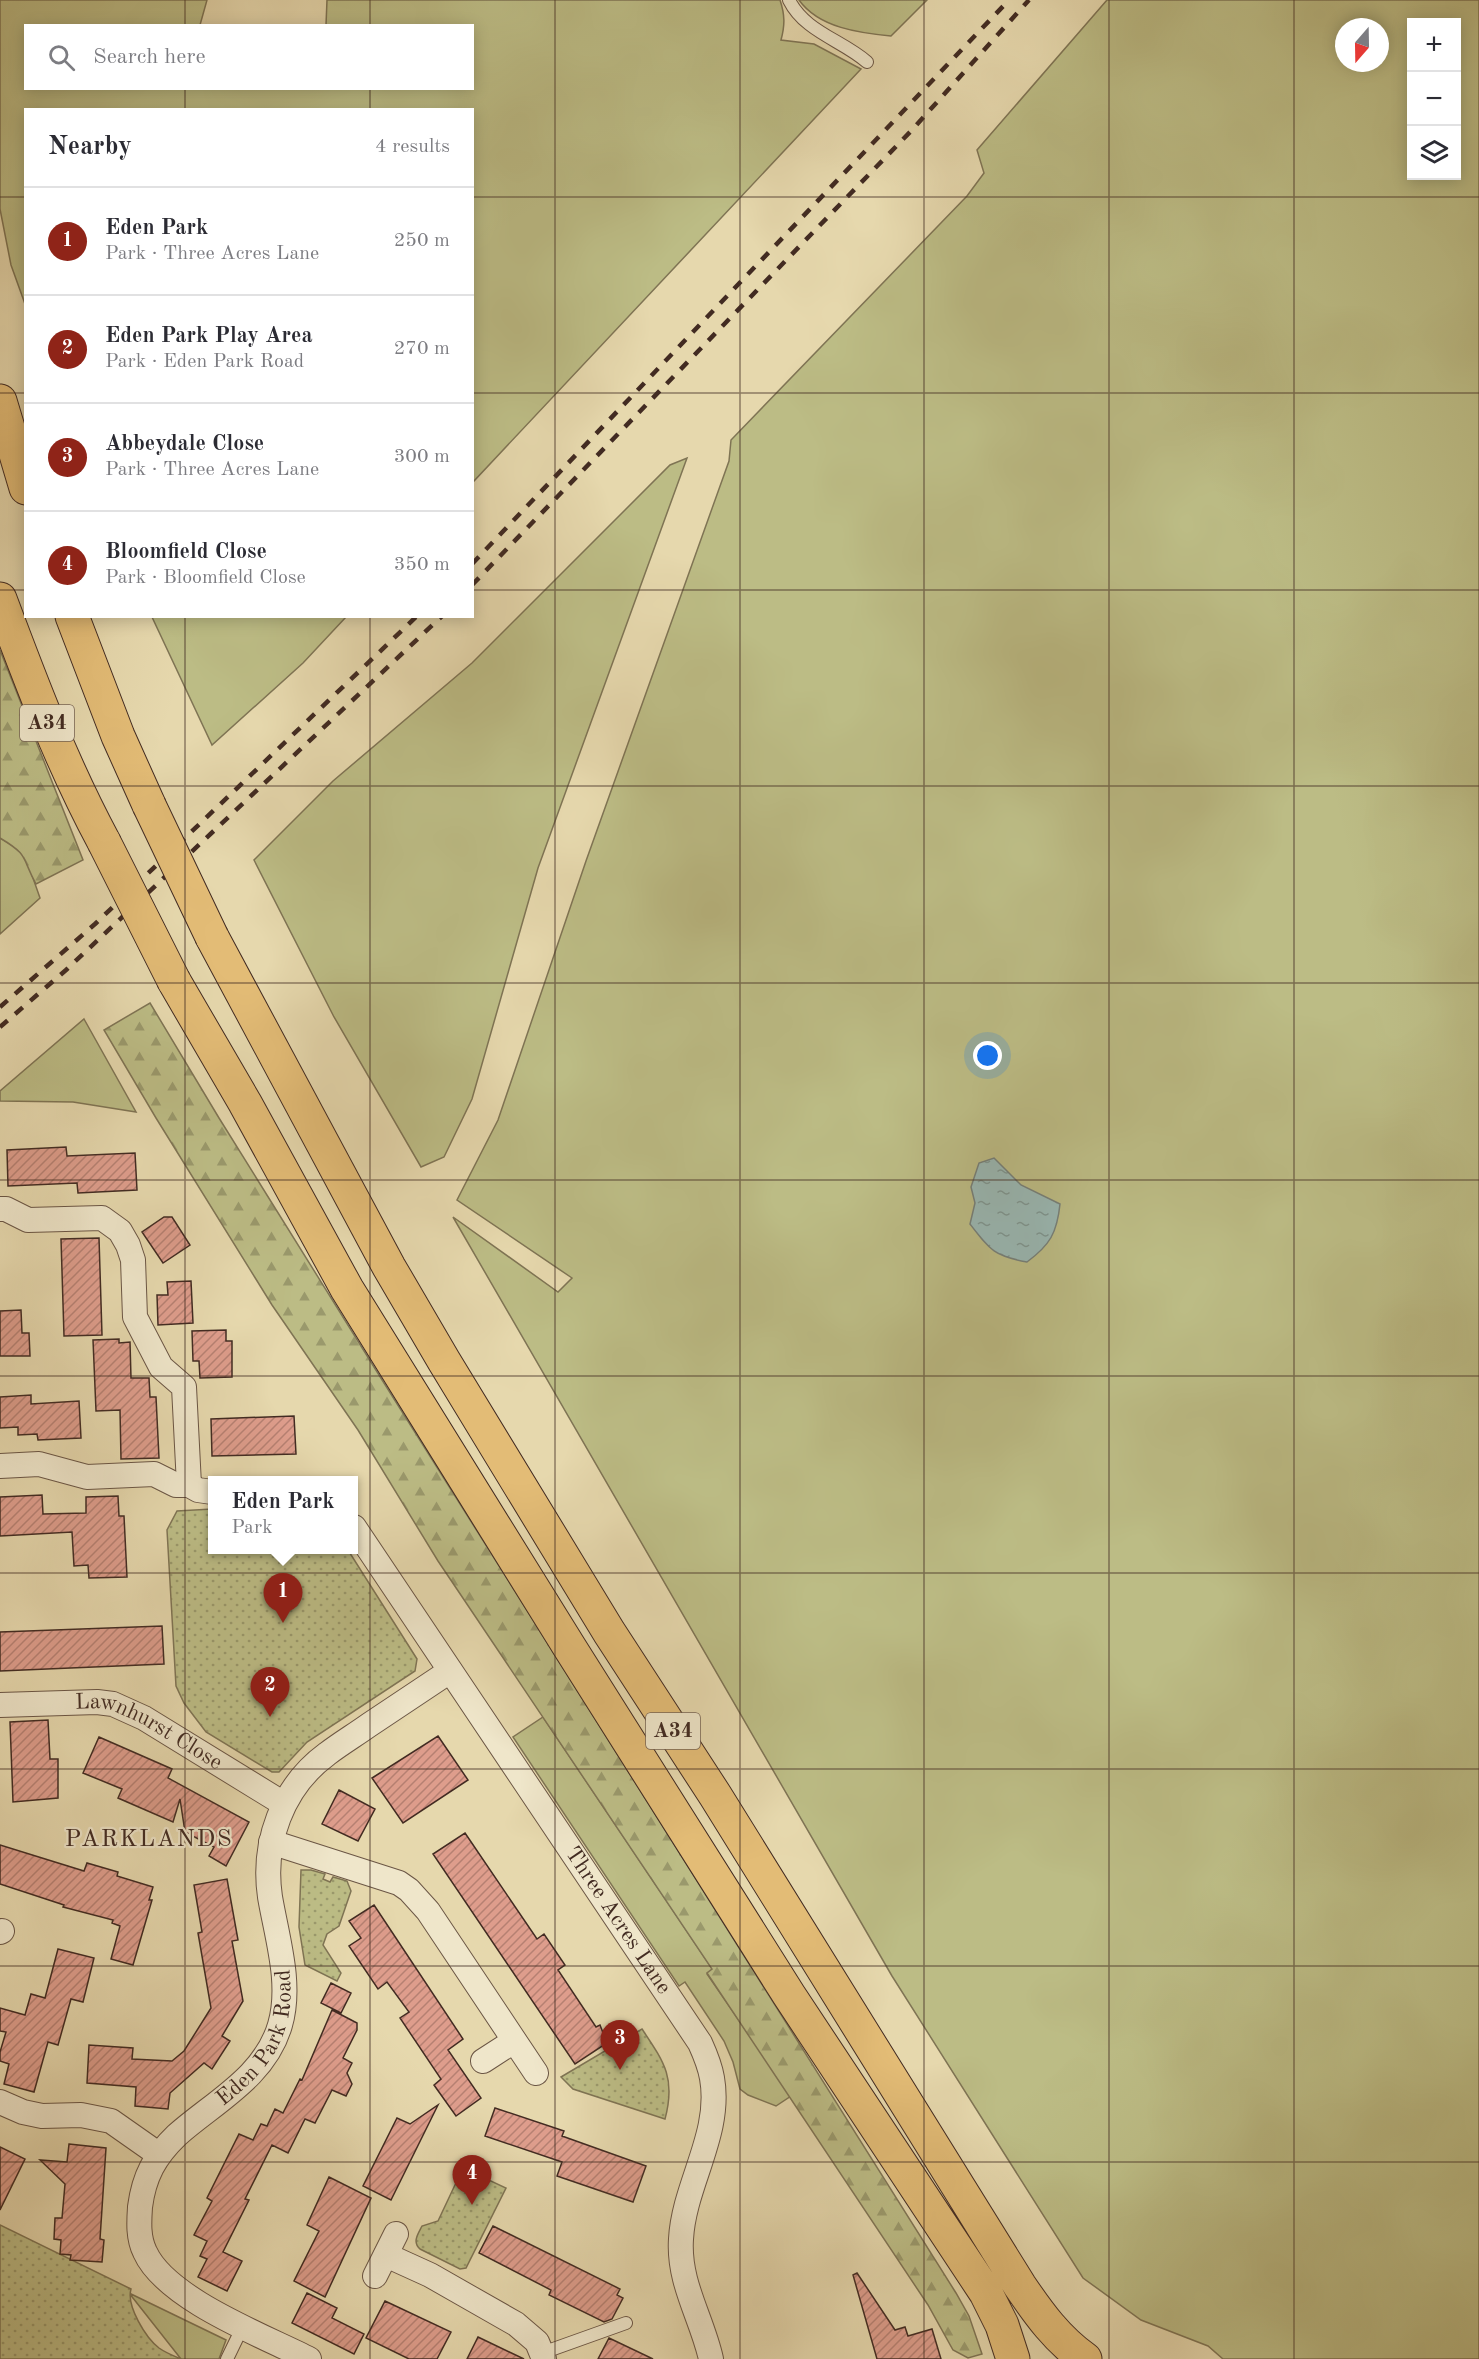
<!DOCTYPE html>
<html lang="en">
<head>
<meta charset="utf-8">
<style>
	body { margin:0; font-family:"Old Standard TT",serif; background:#f7f7f7; color:#2b2b33 }
	.controls { position:absolute; right:18px; top:18px; display:grid; overflow:hidden; border-radius:0px; box-shadow:0 3px 15px #0003 }
	.controls button { width:54px; height:54px; display:grid; place-items:center; padding:0; border:0; border-bottom:2px solid #e1e1e2; background:#fff; color:#2b2b33; font:30px sans-serif }
	.compass { position:absolute; left:1335px; top:18px; width:54px; height:54px; border-radius:50%; background:#fff; box-shadow:0 3px 15px #0003; rotate:200deg }
	.you { position:absolute; left:988px; top:1056px; width:21px; height:21px; margin:-15px; border:4px solid #fff; border-radius:50%; background:#1a73e8; box-shadow:0 0 0 9px #1a73e833 }
	.badge { display:grid; place-items:center; width:39px; height:39px; border-radius:50%; background:#8f2418; color:#fff; font-size:20px; font-weight:700 }
	.pin { position:absolute; translate:-50% -50px; filter:drop-shadow(0 2px 3px #0008) }
	.pin::after { content:''; position:absolute; top:32px; width:21px; height:18px; background:inherit; clip-path:polygon(0 0,100% 0,50% 100%) }
	.popup { position:absolute; left:208px; top:1476px; width:150px; height:78px; box-sizing:border-box; display:grid; place-content:center; border-radius:0px; background:#fff; filter:drop-shadow(0 2px 4px #0005); font-size:20px; white-space:nowrap; color:#7c7c81 }
	.popup b { font-size:22px; color:#2b2b33 }
	.popup::after { content:''; position:absolute; left:50%; top:100%; margin-left:-12px; border:12px solid transparent; border-top-color:#fff }
	.list { margin:0; padding:0; list-style:none }
	h2 { display:flex; justify-content:space-between; align-items:center; height:78px; margin:0; padding:0 24px; font-size:26px }
	h2 small { font-size:20px; font-weight:400; color:#7c7c81 }
	.list li { display:grid; grid-template-columns:39px 1fr auto; gap:18px; align-items:center; box-sizing:border-box; height:108px; padding:0 24px; border-top:2px solid #e1e1e2 }
	.list b { display:block; font-size:22px; white-space:nowrap }
	.list p { margin:0; font-size:20px; white-space:nowrap; color:#7c7c81 }
	.list em { font-size:20px; font-style:normal; color:#7c7c81 }
	.icon { flex:none; width:33px; height:33px; fill:none; stroke:currentColor; stroke-width:2; stroke-linecap:round; stroke-linejoin:round }
	.map { position:relative; flex:none; width:1479px; height:2359px; overflow:hidden }
	.search { position:absolute; background:#fff; box-shadow:0 3px 15px #0003; left:24px; top:24px; width:450px; height:66px; display:flex; align-items:center; gap:15px; box-sizing:border-box; padding:0 21px; border-radius:0px; color:#7c7c81; font-size:22px }
	.panel { position:absolute; background:#fff; box-shadow:0 3px 15px #0003; left:24px; top:108px; width:450px; height:510px; border-radius:0px }
	.map>svg:first-child { display:block }
	.green { fill:#bcbc85; stroke:#7f7454; stroke-width:1.5; fill-rule:evenodd }
	.forest { fill:url(#forest-firs); stroke:#7f7454; stroke-width:1.5 }
	.park { fill:url(#park-dots); stroke:#7f7454; stroke-width:1.5 }
	.water { fill:url(#water-ripples); stroke:#76807a; stroke-width:1.5 }
	.building { fill:url(#building-hatch); stroke:#422b22; stroke-width:1.5 }
	.lines { fill:none; stroke-linecap:round; stroke-linejoin:round }
	.lane-casing { stroke:#6b5645; stroke-width:14 }
	.street-casing { stroke:#6b5645; stroke-width:26 }
	.highway-casing { stroke:#422b22; stroke-width:35 }
	.lane { stroke:#efe6ca; stroke-width:12 }
	.street { stroke:#efe6ca; stroke-width:24 }
	.highway { stroke:#e3bc76; stroke-width:33 }
	.rail { stroke:#422b22; stroke-width:4.5; stroke-dasharray:10 10; stroke-linecap:butt }
	.highway-bridge-casing { stroke:#422b22; stroke-width:35; stroke-linecap:butt }
	.highway-bridge { stroke:#e3bc76; stroke-width:33 }
	.grid { fill:none; stroke:#422b22; stroke-width:1.5; stroke-opacity:0.55 }
	.labels { text-anchor:middle; dominant-baseline:central; stroke-width:4.5; stroke-linejoin:round; paint-order:stroke }
	.shield { fill:#efe6ca; stroke:#766354; stroke-width:1.5 }
	.shield-label { font-size:21px; font-weight:bold; fill:#422b22 }
	.street-label { font-size:22px; fill:#422b22; stroke:#efe6ca }
	.neighbourhood-label { font-size:24px; letter-spacing:1.5px; fill:#422b22; stroke:#efe6ca }
</style>
</head>
<body>
<div class="map">
<svg width="1479" height="2359" viewBox="0 0 1479 2359">
	<defs>
		<pattern id="forest-firs" width="22" height="20" patternUnits="userSpaceOnUse" patternTransform="scale(1.5)"><rect width="22" height="20" fill="#bcbc85"/><path d="M5 1l3.5 6h-7zM16 11l3.5 6h-7z" fill="#9a996c"/></pattern>
		<pattern id="park-dots" width="8" height="8" patternUnits="userSpaceOnUse" patternTransform="scale(1.5)"><rect width="8" height="8" fill="#bcbc85"/><path d="M2 2h.1M6 6h.1" fill="none" stroke="#9a996c" stroke-width="1.8" stroke-linecap="round"/></pattern>
		<pattern id="water-ripples" width="26" height="14" patternUnits="userSpaceOnUse" patternTransform="scale(1.5)"><rect width="26" height="14" fill="#99b8b4"/><path d="M2 4q2-2 4 0t4 0M15 11q2-2 4 0t4 0" fill="none" stroke="#7e9692"/></pattern>
		<pattern id="building-hatch" width="6" height="6" patternUnits="userSpaceOnUse" patternTransform="scale(1.5)"><rect width="6" height="6" fill="#de9d8c"/><path d="M-1 1l2-2M0 6l6-6M5 7l2-2" fill="none" stroke="#b68072"/></pattern>
	</defs>
	<rect width="100%" height="100%" fill="#e6d8ad"/>
	<filter id="stains"><feTurbulence type="fractalNoise" baseFrequency=".00333" numOctaves="4"/><feColorMatrix values="0 0 0 0 .2 0 0 0 0 .09 0 0 0 0 .02 0 0 0 .5 -.17"/></filter>
	<radialGradient id="worn" r=".72"><stop offset=".6" stop-color="#630" stop-opacity="0"/><stop offset="1" stop-color="#630" stop-opacity=".3"/></radialGradient>
	<path class="green" d="M 0,0 L 207,0 L 200,25 L 26,26 L 26,88 L 472,88 L 472,26 L 326,25 L 327,0 L 780,0 C 785,15 785,25 781,40 L 814,44 L 861,69 L 473,482 L 472,110 L 26,110 L 25,304 L 11,265 L 0,209 Z
		M 799,0 L 927,0 L 891,36 C 860,33 819,28 799,0 Z
		M 1107,0 L 1479,0 L 1479,2359 L 1223,2359 L 1208,2346 L 1141,2320 L 1083,2278 L 892,1976 L 453,1217 L 558,1292 L 572,1278 L 457,1200 L 498,1120 L 586,861 L 729,461 L 731,440 L 967,196 L 984,173 L 977,150 ZM 1412,22 L 1456,22 L 1456,176 L 1412,176 ZM 1344,27 L 1380,27 L 1380,63 L 1344,63 Z
		M 687,458 L 538,868 L 472,1099 L 444,1157 L 421,1167 L 334,1017 L 254,860 L 333,781 L 472,663 L 670,465 Z
		M 152,617 L 346,617 L 303,663 L 212,745 Z
		M 0,838 L 17,848 L 26,858 L 40,898 L 0,934 Z
		M 84,1019 L 136,1112 L 73,1102 L 0,1101 L 0,1091 Z
		M 543,1717 L 713,1970 L 707,1974 L 791,2096 L 776,2106 L 748,2095 L 740,2089 L 733,2062 L 724,2041 L 685,1982 L 679,1986 L 513,1737 Z
		M 129,2293 L 226,2340 L 219,2359 L 181,2359 Z"/>
	<path class="forest" d="M 0,650 L 83,860 L 36,884 C 21,857 30,856 0,838 Z
		M 150,1003 L 219,1118 L 384,1383 L 956,2293 L 969,2316 L 982,2354 L 968,2358 L 953,2350 L 928,2305 L 707,1973 L 712,1969 L 438,1561 L 358,1430 L 272,1305 L 156,1118 L 104,1030 Z"/>
	<path class="park" d="M 212,1509 L 212,1550 L 348,1550 L 417,1659 L 415,1671 L 307,1742 L 279,1772 L 272,1772 L 206,1732 L 184,1703 L 176,1686 L 167,1530 L 177,1511 Z
		M 301,1870 L 311,1870 L 325,1874 L 323,1879 L 330,1882 L 333,1877 L 347,1881 L 351,1891 L 339,1926 L 327,1934 L 323,1945 L 341,1973 L 337,1981 L 305,1965 L 299,1927 Z
		M 642,2029 C 664,2062 676,2078 665,2119 L 573,2089 L 561,2077 Z
		M 463,2168 L 506,2188 L 466,2268 L 460,2269 L 420,2249 C 412,2242 418,2234 422,2226 L 438,2221 Z
		M 0,2225 L 131,2289 C 126,2306 146,2338 159,2348 C 166,2353 174,2356 181,2359 L 0,2359 Z"/>
	<path class="water" d="M 994,1158 L 1021,1185 L 1060,1204 C 1057,1233 1050,1245 1027,1262 C 994,1256 990,1250 970,1224 L 975,1203 L 971,1187 L 979,1163 Z"/>
	<path class="building" d="M 66,1147 L 67,1156 L 135,1153 L 137,1190 L 78,1193 L 77,1183 L 8,1186 L 7,1150 Z
		M 164,1217 L 172,1217 L 190,1245 L 163,1263 L 142,1232 Z
		M 99,1238 L 102,1335 L 64,1336 L 61,1239 Z
		M 191,1281 L 193,1323 L 158,1325 L 157,1295 L 168,1295 L 167,1282 Z
		M 21,1310 L 22,1333 L 29,1333 L 30,1356 L 0,1356 L 0,1311 Z
		M 226,1330 L 226,1341 L 232,1341 L 232,1377 L 200,1378 L 199,1361 L 193,1361 L 192,1331 Z
		M 119,1339 L 119,1343 L 130,1342 L 131,1378 L 149,1378 L 150,1397 L 156,1397 L 159,1458 L 121,1459 L 120,1410 L 96,1411 L 93,1340 Z
		M 31,1395 L 31,1404 L 79,1401 L 81,1438 L 38,1440 L 37,1434 L 18,1435 L 18,1427 L 0,1428 L 0,1397 Z
		M 294,1416 L 296,1454 L 212,1456 L 211,1419 Z
		M 42,1495 L 43,1514 L 86,1513 L 86,1497 L 118,1496 L 119,1516 L 124,1516 L 127,1577 L 89,1578 L 88,1565 L 74,1566 L 72,1532 L 0,1536 L 0,1497 Z
		M 162,1626 L 164,1664 L 0,1671 L 0,1632 Z
		M 48,1720 L 50,1759 L 58,1759 L 58,1798 L 13,1802 L 10,1722 Z
		M 438,1736 L 468,1780 L 403,1823 L 372,1778 Z
		M 99,1737 L 172,1769 L 168,1778 L 249,1822 L 226,1866 L 209,1856 L 214,1847 L 185,1832 L 180,1799 L 173,1822 L 118,1798 L 122,1789 L 83,1773 Z
		M 339,1790 L 375,1809 L 358,1841 L 322,1824 Z
		M 465,1833 L 537,1939 L 544,1934 L 565,1965 L 558,1970 L 596,2027 L 600,2025 L 607,2043 L 575,2064 L 433,1854 Z
		M 0,1845 L 84,1871 L 87,1863 L 118,1872 L 117,1876 L 153,1887 L 149,1900 L 152,1900 L 133,1965 L 111,1959 L 120,1926 L 112,1923 L 113,1920 L 63,1907 L 64,1905 L 0,1884 Z
		M 227,1879 L 238,1940 L 232,1941 L 243,2001 L 222,2036 L 230,2041 L 212,2069 L 204,2063 L 170,2093 L 168,2109 L 135,2106 L 136,2087 L 87,2083 L 89,2045 L 133,2048 L 132,2059 L 172,2061 L 184,2051 L 211,2008 L 198,1933 L 202,1932 L 194,1885 Z
		M 374,1905 L 463,2039 L 448,2050 L 481,2098 L 456,2116 L 434,2085 L 441,2079 L 400,2018 L 409,2012 L 387,1982 L 378,1989 L 349,1946 L 361,1938 L 349,1921 Z
		M 58,1949 L 94,1958 L 83,2002 L 71,1999 L 58,2045 L 48,2042 L 34,2092 L 4,2084 L 9,2064 L 0,2061 L 0,2052 L 6,2032 L 0,2031 L 0,2008 L 25,2015 L 31,1994 L 45,1998 Z
		M 331,1983 L 351,1993 L 341,2013 L 321,2003 Z
		M 332,2010 L 357,2023 L 357,2030 L 343,2058 L 352,2063 L 347,2073 L 352,2084 L 346,2096 L 332,2090 L 315,2123 L 305,2119 L 288,2153 L 272,2145 L 245,2199 L 249,2200 L 223,2252 L 242,2261 L 227,2291 L 198,2277 L 207,2259 L 200,2256 L 207,2241 L 194,2235 L 212,2201 L 207,2198 L 239,2134 L 253,2140 L 261,2124 L 267,2126 L 275,2109 L 283,2113 L 300,2079 L 302,2080 Z
		M 438,2105 L 391,2200 L 363,2186 L 397,2118 L 410,2124 Z
		M 495,2108 L 564,2131 L 562,2136 L 646,2166 L 633,2202 L 557,2176 L 562,2162 L 485,2136 Z
		M 69,2144 L 106,2148 L 100,2239 L 104,2240 L 102,2262 L 70,2260 L 71,2255 L 60,2254 L 61,2240 L 54,2239 L 55,2218 L 62,2218 L 65,2184 L 40,2160 L 67,2162 Z
		M 0,2147 L 25,2159 L 0,2210 Z
		M 329,2177 L 371,2198 L 325,2297 L 294,2281 L 319,2231 L 307,2225 Z
		M 493,2226 L 620,2289 L 617,2295 L 623,2298 L 612,2319 L 604,2322 L 549,2295 L 551,2290 L 479,2253 Z
		M 857,2273 L 895,2330 L 905,2327 L 908,2336 L 932,2329 L 941,2359 L 877,2359 L 853,2275 Z
		M 307,2293 L 337,2308 L 332,2318 L 364,2334 L 354,2354 L 292,2323 Z
		M 385,2301 L 451,2332 L 437,2359 L 409,2359 L 366,2338 Z
		M 478,2337 L 524,2359 L 467,2359 Z
		M 609,2338 L 653,2359 L 598,2359 Z"/>
	<g class="lines">
		<g class="lane-casing">
			<path id="lane" d="M 789,0 C 805,32 842,40 867,62
				M 542,2353 L 626,2323
				M 227,2359 L 243,2326"/>
		</g>
		<g class="street-casing">
			<g id="street">
				<path d="M 0,1209 L 6,1209 L 28,1220 L 102,1218 L 120,1231 L 128,1245 L 133,1260 L 135,1317 L 161,1367 L 184,1387 L 189,1485"/>
				<path d="M 0,1466 L 39,1464 L 87,1477 L 154,1474 L 176,1485 L 189,1485 L 198,1490 L 212,1492"/>
				<path id="s1" d="M 354,1527 L 700,2043 C 705,2054 710,2066 712,2078 C 722,2134 684,2184 681,2239 C 678,2283 702,2318 711,2359"/>
				<path id="s2" d="M 0,1705 L 97,1702 L 113,1704 L 144,1718 L 284,1804"/>
				<path d="M 271,1842 L 399,1883 L 409,1890 L 428,1911 L 536,2073"/>
				<path d="M 0,1932 L 2,1931"/>
				<path d="M 483,2061 L 514,2041"/>
				<path d="M 0,2102 L 23,2112 L 42,2116 L 81,2115 L 111,2121 L 158,2154"/>
				<path d="M 386,2255 L 430,2275 L 516,2324 L 537,2342 L 544,2359"/>
				<path d="M 375,2276 L 396,2234"/>
				<path id="s3" d="M 309,2359 C 264,2336 166,2299 145,2252 C 138,2238 139,2222 140,2207 C 144,2176 155,2156 177,2135 C 214,2102 265,2077 280,2025 C 292,1984 277,1938 270,1897 C 262,1843 282,1787 327,1754 C 340,1744 355,1735 369,1725 C 396,1707 423,1689 450,1671"/>
			</g>
		</g>
		<g class="highway-casing">
			<path id="highway" d="M 0,401 L 26,488
				M 0,599 C 31,682 62,764 104,842
				M 72,616 L 118,736 L 149,805
				M 212,937 L 389,1267 L 444,1361 L 609,1632 L 715,1795 L 1020,2286 C 1039,2314 1057,2339 1085,2359
				M 174,981 L 245,1103 L 347,1289 L 570,1648 L 789,1995 L 986,2293 L 1002,2325 L 1013,2359"/>
		</g>
		<use href="#lane" class="lane"/>
		<use href="#street" class="street"/>
		<use href="#highway" class="highway"/>
		<path class="rail" d="M 472,564 L 1009,0
			M 472,585 L 911,131 L 1029,0
			M 0,1007 L 95,924 L 417,616
			M 0,1027 L 66,970 L 442,616"/>
		<g class="highway-bridge-casing">
			<path id="highway-bridge" d="M 149,805 L 212,937
				M 104,842 L 174,981"/>
		</g>
		<use href="#highway-bridge" class="highway-bridge"/>
	</g>
	<path class="grid" d="M 185,0 L 185,26M 370,0 L 370,26M 555,0 L 555,2359M 740,0 L 740,2359M 924,0 L 924,2359M 1109,0 L 1109,2359M 1294,0 L 1294,2359M 185,88 L 185,110M 370,88 L 370,110M 0,197 L 26,197M 472,197 L 1479,197M 0,393 L 26,393M 472,393 L 1479,393M 0,590 L 26,590M 472,590 L 1479,590M 185,616 L 185,2359M 370,616 L 370,2359M 0,786 L 1479,786M 0,983 L 1479,983M 0,1180 L 1479,1180M 0,1376 L 1479,1376M 0,1573 L 1479,1573M 0,1769 L 1479,1769M 0,1966 L 1479,1966M 0,2162 L 1479,2162"/>
	<g class="labels">
		<g class="shield">
			<rect x="20" y="705" width="54" height="36" rx="4.5"/>
			<rect x="646" y="1713" width="54" height="36" rx="4.5"/>
		</g>
		<g class="shield-label">
			<text x="47" y="723">A34</text>
			<text x="673" y="1731">A34</text>
		</g>
		<g class="street-label">
			<text stroke="none"><textPath href="#s2" startOffset="156">Lawnhurst Close</textPath></text>
			<text stroke="none"><textPath href="#s1" startOffset="474">Three Acres Lane</textPath></text>
			<text stroke="none"><textPath href="#s3" startOffset="459">Eden Park Road</textPath></text>
		</g>
		<g class="neighbourhood-label">
			<text x="149" y="1840">PARKLANDS</text>
		</g>
	</g>
	<rect width="100%" height="100%" filter="url(#stains)"/>
	<rect width="100%" height="100%" fill="url(#worn)"/>
</svg>
<div class="controls">
<button>+</button>
<button>−</button>
<button><svg class="icon" aria-label="layers" viewBox="0 0 24 24"><path d="M12 4l9 5-9 5-9-5zM3 14l9 5 9-5"/></svg></button>
</div>
<svg class="compass" viewBox="-18 -18 36 36"><path d="M0-13l5 13h-10z" fill="#e53935"/><path d="M0 13l5-13h-10z" fill="#7c7c81"/></svg>
<div class="you"></div>
<div class="pin badge" style="left:283px;top:1623px">1</div>
<div class="popup"><b>Eden Park</b>Park</div>
<div class="pin badge" style="left:270px;top:1717px">2</div>
<div class="pin badge" style="left:620px;top:2070px">3</div>
<div class="pin badge" style="left:472px;top:2205px">4</div>
<div class="search"><svg class="icon" aria-label="search" viewBox="0 0 24 24"><circle cx="10" cy="10" r="6"/><path d="M15 15l6 6"/></svg>Search here</div>
<section class="panel">
<h2>Nearby<small>4 results</small></h2>
<ul class="list">
<li><span class="badge">1</span><div><b>Eden Park</b><p>Park · Three Acres Lane</p></div><em>250 m</em></li>
<li><span class="badge">2</span><div><b>Eden Park Play Area</b><p>Park · Eden Park Road</p></div><em>270 m</em></li>
<li><span class="badge">3</span><div><b>Abbeydale Close</b><p>Park · Three Acres Lane</p></div><em>300 m</em></li>
<li><span class="badge">4</span><div><b>Bloomfield Close</b><p>Park · Bloomfield Close</p></div><em>350 m</em></li>
</ul>
</section>
</div>
</body>
</html>
